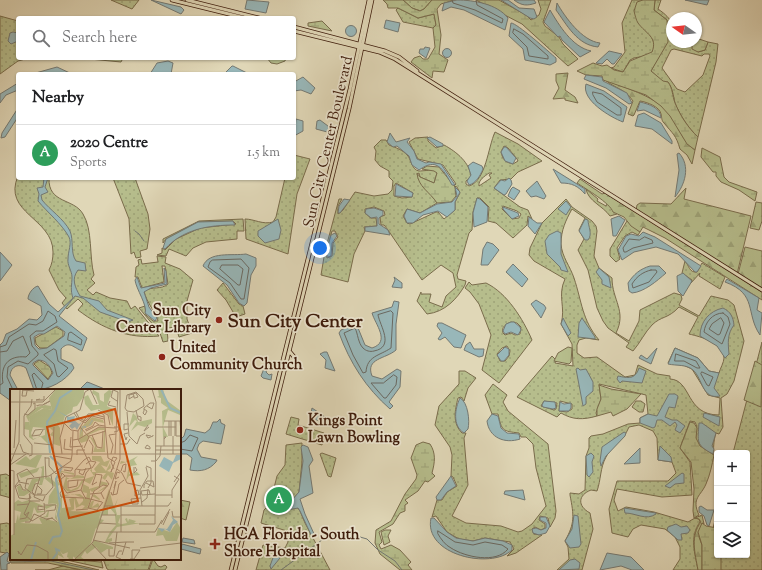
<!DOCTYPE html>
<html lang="en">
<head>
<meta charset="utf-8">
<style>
	body { margin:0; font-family:"Sorts Mill Goudy",serif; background:#f2f2f2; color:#202124 }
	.controls { position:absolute; right:12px; bottom:12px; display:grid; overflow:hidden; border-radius:4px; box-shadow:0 1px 3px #0004 }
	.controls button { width:36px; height:36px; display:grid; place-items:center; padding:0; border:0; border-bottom:1px solid #e0e0e0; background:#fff; color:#202124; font:20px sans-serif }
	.compass { position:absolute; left:666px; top:12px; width:36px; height:36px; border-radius:50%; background:#fff; box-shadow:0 1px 3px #0004; rotate:284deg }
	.you { position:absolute; left:320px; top:248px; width:14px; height:14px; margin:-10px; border:3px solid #fff; border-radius:50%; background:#1a73e8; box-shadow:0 0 0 6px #1a73e833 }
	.badge { display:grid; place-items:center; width:26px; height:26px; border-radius:50%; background:#d93025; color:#fff; font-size:13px; font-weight:700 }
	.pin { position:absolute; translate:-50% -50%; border:2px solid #fff; box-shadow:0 1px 4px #0006 }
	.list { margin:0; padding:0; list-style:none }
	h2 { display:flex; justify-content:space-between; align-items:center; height:52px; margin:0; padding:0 16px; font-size:17px }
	h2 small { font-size:13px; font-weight:400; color:#757577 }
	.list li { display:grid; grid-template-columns:26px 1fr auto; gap:12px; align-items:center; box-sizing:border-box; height:56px; padding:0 16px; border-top:1px solid #e0e0e0 }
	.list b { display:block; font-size:15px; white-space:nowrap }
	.list p { margin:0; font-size:13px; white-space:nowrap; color:#757577 }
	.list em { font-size:13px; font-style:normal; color:#757577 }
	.icon { flex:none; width:22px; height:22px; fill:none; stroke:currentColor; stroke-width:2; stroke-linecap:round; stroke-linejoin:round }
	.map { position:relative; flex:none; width:762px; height:570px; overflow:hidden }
	.search { position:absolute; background:#fff; box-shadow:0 1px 3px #0004; left:16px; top:16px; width:280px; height:44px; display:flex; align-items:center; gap:10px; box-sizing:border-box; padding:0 14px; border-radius:4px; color:#757577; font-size:15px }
	.panel { position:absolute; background:#fff; box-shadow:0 1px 3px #0004; left:16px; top:72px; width:280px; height:108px; border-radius:4px }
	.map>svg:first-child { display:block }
	.grass { fill:url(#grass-dots); stroke:#7a6c4c; fill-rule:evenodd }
	.forest { fill:url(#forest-firs); stroke:#7a6c4c }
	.wetland { fill:url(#wetland-marsh); stroke:#7a6c4c }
	.pitch { fill:#b6bd8c; stroke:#7a6c4c }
	.water { fill:#98b7b9; stroke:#747973; fill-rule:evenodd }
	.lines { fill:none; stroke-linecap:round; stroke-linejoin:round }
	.shore { stroke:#6a6962; stroke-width:1 }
	.stream { stroke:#747973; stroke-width:1 }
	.major-casing { stroke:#3d1b0b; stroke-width:4.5 }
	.major { stroke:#e0d7b7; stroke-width:3 }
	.poi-dot { fill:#8f2418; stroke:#ebe5d0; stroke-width:1.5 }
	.labels { text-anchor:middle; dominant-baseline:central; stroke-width:3.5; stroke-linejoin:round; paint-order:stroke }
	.street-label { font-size:15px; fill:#3d1b0b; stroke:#ebe5d0 }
	.poi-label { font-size:15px; font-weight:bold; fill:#3d1b0b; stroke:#ebe5d0; text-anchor:start }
	.district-label { font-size:19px; font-weight:bold; fill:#3d1b0b; stroke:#ebe5d0 }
	.inset-river { fill:none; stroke:#98b7b9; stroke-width:2 }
	.inset-road { fill:none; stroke:#9f8c72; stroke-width:1 }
	.view { fill:#ce500c; fill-opacity:0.15; stroke:#ce500c; stroke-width:2 }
	.inset-edge { fill:none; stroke:#3d1b0b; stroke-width:2 }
</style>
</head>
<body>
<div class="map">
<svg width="762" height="570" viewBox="0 0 762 570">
	<defs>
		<pattern id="grass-dots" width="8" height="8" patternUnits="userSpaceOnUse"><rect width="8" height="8" fill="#b6bd8c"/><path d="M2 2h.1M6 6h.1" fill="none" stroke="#9da277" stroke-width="1.8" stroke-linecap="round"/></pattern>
		<pattern id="forest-firs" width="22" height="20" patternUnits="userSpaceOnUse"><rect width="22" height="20" fill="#b6bd8c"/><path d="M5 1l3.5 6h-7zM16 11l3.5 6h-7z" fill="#9da277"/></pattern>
		<pattern id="wetland-marsh" width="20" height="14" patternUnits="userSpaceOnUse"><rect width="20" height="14" fill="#b6bd8c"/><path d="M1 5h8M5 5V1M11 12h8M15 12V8" fill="none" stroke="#9da277"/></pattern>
	</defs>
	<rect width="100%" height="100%" fill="#e0d7b7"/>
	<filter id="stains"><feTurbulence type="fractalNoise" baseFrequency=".005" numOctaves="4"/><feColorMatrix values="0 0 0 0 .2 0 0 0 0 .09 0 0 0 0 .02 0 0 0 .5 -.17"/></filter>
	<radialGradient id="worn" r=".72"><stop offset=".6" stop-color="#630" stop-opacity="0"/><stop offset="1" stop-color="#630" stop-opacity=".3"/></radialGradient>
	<path class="grass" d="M 111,0 L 139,0 L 132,9 Z
		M 403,0 L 432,0 L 424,9 L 420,11 L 412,8 Z
		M 632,0 L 643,0 L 639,23 C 647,31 661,43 650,55 L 634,58 L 630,60 L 623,72 L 611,68 L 614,67 L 625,52 L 622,23 Z
		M 655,0 L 661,0 L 658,9 C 674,20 672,24 672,42 L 692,42 L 691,45 L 698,52 L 705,50 L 708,42 L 718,44 L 716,62 L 698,137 C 688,128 680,115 675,103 C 673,95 673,89 668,82 L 663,82 L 651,71 L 658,58 L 668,31 L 667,20 L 654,10 ZM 674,49 L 702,56 L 704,54 L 709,54 L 710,56 L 703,75 L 685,92 L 677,89 L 662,68 L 671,50 Z
		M 398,8 L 418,18 L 434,14 L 436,25 L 433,28 L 403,22 L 396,10 Z
		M 0,16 L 18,21 L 18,58 L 29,58 L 18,61 L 0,74 Z
		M 79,58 L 123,58 L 121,62 Z
		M 495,132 L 518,144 L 542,161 L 518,172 L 511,179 L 500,180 L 494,188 L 520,207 L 528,210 L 532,219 L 528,216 L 527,225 L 513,238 L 496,223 L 488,221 L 489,207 L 480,198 L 477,198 L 473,212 L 472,230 L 469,233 L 457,275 L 458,279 L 466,281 L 465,285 C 457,299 445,312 427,314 L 417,301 L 421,292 L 421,294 L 431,294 L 429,302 L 442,307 L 446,296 L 456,287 L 453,273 L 441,265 L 422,280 L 388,230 L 384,225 L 381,225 L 380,217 L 385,215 L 384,211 L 374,207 L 365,209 L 365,213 L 371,218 L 376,218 L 377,226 L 364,227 L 365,231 L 354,254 L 348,282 L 321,275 L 325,251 L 339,199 L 342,199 L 338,206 L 338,214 L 343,210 L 355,192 L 374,196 L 388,194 L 392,190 L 393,181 L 389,177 L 389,171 L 380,166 L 375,160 L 376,151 L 374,147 L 381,140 L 386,140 L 389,145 C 396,148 402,149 408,156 C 411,160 412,170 419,171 C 422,171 430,170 434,170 L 437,173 L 434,183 L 420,177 L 419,173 L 417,174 C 423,191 429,190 437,203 L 420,213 L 407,209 L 403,216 L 407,223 L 410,224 L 436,212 L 438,212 L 444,219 L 455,210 L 455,202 L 460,193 L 457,187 L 454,186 L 456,184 L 443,165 L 418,159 L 409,142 L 415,138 L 428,137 L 428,141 L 436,148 L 444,145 C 457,152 470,163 471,177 L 466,181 L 466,184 L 469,186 C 486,181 488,147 495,132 ZM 504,146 L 508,148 L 517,159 L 518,161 L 513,164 C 505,162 503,160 501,152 ZM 489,173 L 492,173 L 489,175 L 491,178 L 479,186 C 478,180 485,176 489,173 ZM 396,183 L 413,193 L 412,197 L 402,198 L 394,196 L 394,186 ZM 503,206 L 517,211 L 521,214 L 519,218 L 512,219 L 502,209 ZM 332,231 L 335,231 L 338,237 L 333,243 L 332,256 L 327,258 L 326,253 Z
		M 294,155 L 310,159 L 297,194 L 288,254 L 246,239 L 245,219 C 254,219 263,225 273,222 L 276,217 L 285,178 L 294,178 Z
		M 18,176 L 18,178 L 49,178 C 48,204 74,198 83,214 C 93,230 89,257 94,275 L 91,279 L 95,283 L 87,290 L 93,295 L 96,292 L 110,298 L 127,301 L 131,309 L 135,306 L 159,336 C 128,339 103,329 78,310 L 83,304 L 78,299 L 67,309 L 62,303 L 66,298 L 59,290 L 49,270 C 52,264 53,259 53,252 C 53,218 2,213 18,176 Z
		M 113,178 L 135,178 L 148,214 L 150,229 L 147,249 L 140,251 L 141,257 L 136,258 L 134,252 L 131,254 L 129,219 Z
		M 586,189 L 598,199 L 597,201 L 606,206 L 607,204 L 617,214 L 610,216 C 603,206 588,201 586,189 Z
		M 566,199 L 572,207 L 592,221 L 596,226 L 597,231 L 594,256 L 599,268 L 612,278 C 612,300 627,311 616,333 L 629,341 L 639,321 L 640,310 L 674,293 L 681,295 L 682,299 L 679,305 L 699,316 L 711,296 L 728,300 L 734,305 L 744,341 L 734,381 L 727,394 L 721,398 L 723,427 L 719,434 L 716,433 C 713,442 714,448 713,456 C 708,453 698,448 696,441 C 695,434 699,429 695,422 L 690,421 L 680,448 L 690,462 L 692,495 L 662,497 L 617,489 L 614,500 L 618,511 L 626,507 L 654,512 L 688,522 L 695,518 L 699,519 L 700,522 C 689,537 695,553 698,570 L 673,570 L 680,559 L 680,547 L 675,537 L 665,529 L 641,525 L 633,529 L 628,537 L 612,533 L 609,509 L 617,481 L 668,481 L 676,473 L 672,462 L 658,460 L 657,438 L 653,431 L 639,425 L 629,427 C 623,442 612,445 606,457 C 600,468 601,480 597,491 L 591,490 C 578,495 577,506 590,513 L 593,529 L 582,570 L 557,570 L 569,559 L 568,547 L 565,541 C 575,523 574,516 570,495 L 570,493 L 579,494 L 585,490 L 586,456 L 589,448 L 589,438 L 591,436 L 603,434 L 628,424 L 640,423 L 640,418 L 648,414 L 646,395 L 599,384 L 601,399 L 596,413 L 597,416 C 583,420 573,420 561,413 L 557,417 L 517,397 L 552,356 L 556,360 L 555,363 L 573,366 L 572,344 L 561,324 C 566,307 557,296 565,279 L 534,261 L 529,255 L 530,248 L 542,223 ZM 572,209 L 585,218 L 579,230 L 584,239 L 578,250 L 588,270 L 597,308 L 603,321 L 608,328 L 629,343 L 626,347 L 633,351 C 640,343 645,332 652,325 C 661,316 668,319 679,307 L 698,317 L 689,334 C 702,337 723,343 724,358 C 724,362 720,369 719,373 L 709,371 L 698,358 L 675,348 L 668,363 L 683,365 L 692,369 L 708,395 L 720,398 L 719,415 C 685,415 692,380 670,379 L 670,376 L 657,374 L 638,365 L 635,375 L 625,377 L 597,357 L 584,358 L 577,353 L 577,345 L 579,340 L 586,338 L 599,340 C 582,320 582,302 574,278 C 570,266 562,257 561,244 C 561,230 566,220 572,209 ZM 544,401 L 557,403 L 556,409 L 554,410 L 541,406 ZM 560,401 L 572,404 L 572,409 L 567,412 L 559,411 Z
		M 243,219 L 244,231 L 237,231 L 237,239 L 206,242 L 193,248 L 186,256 L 169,249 L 166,256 L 157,255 L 162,253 L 162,248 L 165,250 L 176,239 L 200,228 L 236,224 L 233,221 L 198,222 L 166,239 L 163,243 L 163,239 L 199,221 Z
		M 627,221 L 640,232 L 638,235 L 632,232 L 625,236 L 617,248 L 620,259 L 616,262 L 610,256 L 610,249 Z
		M 157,256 L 166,257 L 165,263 L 180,269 L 193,280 L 187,301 L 187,319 L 192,333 L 179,337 L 176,327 L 167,328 L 168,341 L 163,342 L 160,333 L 139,308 L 145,306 L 146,315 L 153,321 L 158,321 C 158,316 146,302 144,291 C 152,286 161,290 168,284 L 165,266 L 162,266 L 164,282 L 142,288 L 138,277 L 135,277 L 136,267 L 139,265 L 138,260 L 141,259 L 142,264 L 158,262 Z
		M 685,261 C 689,265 689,273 697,272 L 702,263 L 725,277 L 720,289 L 699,276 L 700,273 L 691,283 L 692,280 L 682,273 Z
		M 469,282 L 472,285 L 486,283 C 507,293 523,319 532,340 L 499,383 L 482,370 L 491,335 L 479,304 L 470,292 L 465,288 ZM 511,322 L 517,323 L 521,327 L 520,334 L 515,335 L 511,333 L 505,335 L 503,333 C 501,327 506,324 511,322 ZM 507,346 L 510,351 L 509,356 L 505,361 L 500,361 L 497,354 L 502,348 Z
		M 223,283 L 239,304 L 243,306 L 245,314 L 236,317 L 226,300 L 217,290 Z
		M 762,342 L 762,570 L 702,570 L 717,513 L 717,555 L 747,555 L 747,453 L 733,453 Z
		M 459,371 L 465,371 L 476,378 L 468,388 L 464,401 L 461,397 L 458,398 C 455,410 452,423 462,433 L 466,433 L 464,438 L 468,485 L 452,516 L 466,523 L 501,526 L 518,532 L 522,531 L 532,524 L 546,506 L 536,468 L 533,444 L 526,437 L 521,437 L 519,433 C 502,431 502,431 498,414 L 492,414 L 485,395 L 493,384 L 507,395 L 503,402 L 508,411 L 548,444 L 556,511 L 555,518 L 550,527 L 548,518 L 540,516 L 539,520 L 545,524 L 545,528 L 541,530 L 535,527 L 532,529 L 534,534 L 542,535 L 516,553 L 507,556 L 514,549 L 510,542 L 485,538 L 473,541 L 459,539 L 447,532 L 436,516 L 432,517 L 437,500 L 442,500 L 447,492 L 457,486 L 453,477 L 451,476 L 452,455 L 450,447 L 435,425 L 439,406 L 459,384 Z
		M 636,401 L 641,401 L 645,404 L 643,412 L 639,412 L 632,407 Z
		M 291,417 L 299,419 L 298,425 L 324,433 L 322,445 L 286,434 Z
		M 302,443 L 302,462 L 299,492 L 287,507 L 298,508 L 300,511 L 305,523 L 330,570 L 256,570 L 263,545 L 285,548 L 288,542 L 287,531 L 261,523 L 264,510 L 270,504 L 277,476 L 285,465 L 286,445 Z
		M 322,453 L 336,458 L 331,477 L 328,476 L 320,454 Z
		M 6,474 L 11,477 L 11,498 L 0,495 L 0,475 Z
		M 7,523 L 11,525 L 11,554 L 0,552 L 0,524 Z
		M 63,566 L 80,570 L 35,570 L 48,570 Z"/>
	<path class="forest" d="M 267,58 L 286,58 L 285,61 L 277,64 L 271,63 Z
		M 568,73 L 565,90 L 575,97 L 578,103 L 565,100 L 565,98 L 553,99 L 559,88 L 556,81 L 556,74 Z
		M 605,80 C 624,87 653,96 666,110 C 678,123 681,141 695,150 L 692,164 L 687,155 L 680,149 C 676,135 673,134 664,123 C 661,120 662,117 661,114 C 660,107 647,102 640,101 L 634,115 L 633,116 L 628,114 L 633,101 C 624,88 616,89 605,80 Z
		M 580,179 L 602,194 L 605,193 L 762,292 L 762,300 L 665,238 L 643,227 L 640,232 L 631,226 L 624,217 L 613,212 C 610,203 586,189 577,183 Z
		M 686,188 L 684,199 L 751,216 L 737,274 L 636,210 L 637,205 L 640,203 L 671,204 Z
		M 756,202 L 762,203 L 762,221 L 759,230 L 750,228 Z
		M 745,247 L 762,251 L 762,288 L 738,274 Z
		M 755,361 L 762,365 L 761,407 L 744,400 Z
		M 180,500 L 190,502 L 186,520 L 180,518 Z
		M 702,515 L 704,524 L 702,523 L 699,537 L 702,545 L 702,570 L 698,570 C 695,553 690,536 701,522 L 699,519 L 695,518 Z"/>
	<path class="wetland" d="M 383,0 L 403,0 L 412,8 L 420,11 L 424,9 L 432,0 L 454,0 L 441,4 L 437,9 L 441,35 L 439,54 L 448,60 L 444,72 L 433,71 L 432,78 L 411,62 L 414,58 L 420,56 L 423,59 L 428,59 L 435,47 L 433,28 L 436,25 L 434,14 L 418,18 L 398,8 L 388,8 L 387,4 Z
		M 476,0 L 499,0 L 526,15 L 531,20 L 539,15 L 541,9 L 538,0 L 551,0 L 543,22 L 545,26 L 559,37 L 563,44 L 578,59 L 568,66 L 522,24 Z
		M 643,0 L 655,0 L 654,10 L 667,20 L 668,42 L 651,71 L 663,81 L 668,82 C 673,89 672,95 675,103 C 680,115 688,128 698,137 L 695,150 L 687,144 L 670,116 L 661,106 L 646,95 L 603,80 L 602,76 L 586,75 L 577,71 L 593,63 L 602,66 L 607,65 L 614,70 L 623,72 L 630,61 L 652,52 C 658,37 646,34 638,23 C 636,20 635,15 634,11 L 637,2 Z
		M 322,21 L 332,31 L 308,26 L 308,23 Z
		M 696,38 L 708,42 L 705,50 L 698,52 L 692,49 L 692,42 L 696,42 Z
		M 702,148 L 720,157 L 724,177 L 729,182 L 757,192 L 755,201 L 739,190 L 721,182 L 716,176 L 716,172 L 713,172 C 709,167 705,162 701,157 Z
		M 427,166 L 439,167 L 455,187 L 456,196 L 451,202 L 437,203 C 430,192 418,187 417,173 L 420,177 L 434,183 L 437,173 L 434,171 L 422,169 Z
		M 56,327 L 63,331 L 63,336 L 47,348 L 40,348 L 36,344 L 35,338 Z
		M 39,360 L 50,367 L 52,373 L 48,379 L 34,364 Z
		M 599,385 L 611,389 L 641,394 L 627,409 L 613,416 L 611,412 L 597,416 L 597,409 L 601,399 Z
		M 690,422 L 694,423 L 697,428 L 696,438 L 700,446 L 714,455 C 712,465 710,475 706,484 C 701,496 691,498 699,515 L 694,518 L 693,511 L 694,489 L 691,462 L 680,448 Z
		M 423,442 L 430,444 C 436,453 435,462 432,473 L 435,476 L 428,482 L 425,481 L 418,491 L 405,500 L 408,503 L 405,505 L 405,511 L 400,513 L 393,524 L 379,532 L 382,542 L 379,545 L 381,549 L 391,545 L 400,550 L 411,562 L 408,565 L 412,570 L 400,570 L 380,554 L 375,543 L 376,530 L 391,521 L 405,494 L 416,479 L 417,475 L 411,458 L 416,445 Z
		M 702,523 L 706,526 L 717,528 L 717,555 L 721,555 L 721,570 L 702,570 L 702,545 L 698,532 Z
		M 385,530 L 391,530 L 388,536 L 390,542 L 384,545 L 381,532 Z
		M 16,559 L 52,559 L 99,570 L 82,570 L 48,563 L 11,563 L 10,561 Z
		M 62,559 L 101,562 L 101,559 L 103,568 Z
		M 103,559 L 152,559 L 148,570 L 109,570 L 107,569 Z
		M 153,559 L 158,566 L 161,567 L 165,565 L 167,567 L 165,570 L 149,570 Z"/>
	<path class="pitch" d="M 568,347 L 572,348 L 571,362 L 569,364 L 554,361 L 558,353 Z"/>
	<path class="water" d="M 151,0 L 181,7 L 184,10 L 181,14 Z
		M 247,0 L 269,2 L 266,13 L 245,9 Z
		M 457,0 C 474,0 497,4 508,18 L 505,30 L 464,10 L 451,7 L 442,11 L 444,3 Z
		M 501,0 L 508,0 L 519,8 L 534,9 L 537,17 L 534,19 L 530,18 Z
		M 514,0 L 534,0 L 536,3 C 527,6 522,6 514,0 Z
		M 685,0 L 709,0 L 707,5 Z
		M 557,3 C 565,17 582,41 600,43 L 598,47 C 577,45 567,25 556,10 Z
		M 550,10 C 559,25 572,47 591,51 L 580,57 L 562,40 L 560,36 L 558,37 L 544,22 Z
		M 386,20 L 400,23 L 398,32 L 384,28 Z
		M 511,23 C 517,23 549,52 556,58 L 556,62 L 550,65 L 525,60 L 523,49 L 509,36 Z
		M345.5 31a5.5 5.5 0 1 1 11 0a5.5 5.5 0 1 1-11 0Z
		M 13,32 L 18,33 L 18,41 L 11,44 L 8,41 L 10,33 Z
		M 425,47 L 430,48 L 426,58 L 419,53 L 420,49 L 424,49 Z
		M442.5 53a4.5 4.5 0 1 1 9 0a4.5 4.5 0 1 1-9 0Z
		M 609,51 L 622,54 L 614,64 L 612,64 L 607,59 L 602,64 L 596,63 Z
		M 168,61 L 173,63 L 171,74 L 150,74 L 157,63 Z
		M 232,66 L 233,66 L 249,74 L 224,74 Z
		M 57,67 L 72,74 L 32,74 Z
		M 586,75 L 602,77 L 603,81 L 627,93 L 632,103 L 629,104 L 606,88 L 584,79 Z
		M 303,77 L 315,88 L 311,94 L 301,90 L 294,91 L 294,82 Z
		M 18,83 L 18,90 L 6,95 L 0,103 L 0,94 Z
		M 586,84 L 604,91 L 627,107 L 623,122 C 610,117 581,100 586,84 Z
		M 640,102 C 649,104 661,108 661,118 L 644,110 L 637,111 Z
		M 18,108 L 18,117 L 5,137 L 1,138 L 2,133 Z
		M 644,113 L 661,123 L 672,141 L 672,144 L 652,129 L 635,126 L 638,115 Z
		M 296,119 L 303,121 L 303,131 L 294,136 Z
		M 320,120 L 328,126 L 331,133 L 316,129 L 317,121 Z
		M 390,133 L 396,142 L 410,138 L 407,142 L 414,151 L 417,159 L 426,163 L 429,162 L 441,164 L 455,185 L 452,185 C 443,169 437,157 419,170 L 412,165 L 409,156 L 397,146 L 393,147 L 387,142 Z
		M 430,137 L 443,144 L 443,146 L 437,147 L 427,138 Z
		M 504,147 L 506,147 L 516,158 L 513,164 L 505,161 L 501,152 Z
		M 679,153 C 691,166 685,185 675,197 L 679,170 L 677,154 Z
		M 473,162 L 482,166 L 483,169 C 480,176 476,183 469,185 L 467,181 L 471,175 L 468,166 Z
		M 553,169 L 585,189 L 585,194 C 578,186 572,183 561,183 Z
		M 44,178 L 48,178 L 45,187 L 48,192 L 41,195 L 42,200 C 50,210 64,219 70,231 C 74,241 70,252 76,261 L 85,263 L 86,271 L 78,270 C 71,279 75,287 80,296 L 99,301 L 107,310 L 133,320 L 128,322 L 100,312 L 83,298 L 75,296 L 59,316 L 87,338 L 82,351 C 74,348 69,340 61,349 L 61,359 L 72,364 L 74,368 C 66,381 49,390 34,390 L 26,368 C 19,363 11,366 10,375 L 18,390 L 11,390 L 11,401 L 0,393 L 0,345 L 3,342 L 6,334 L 17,329 L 29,319 L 37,320 L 42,315 L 41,306 L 28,299 C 28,294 33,287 38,286 L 49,304 L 58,312 L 73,298 C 70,290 72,285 72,277 C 72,271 67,265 68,259 C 68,251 72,244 69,237 C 61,223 48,213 38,201 L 39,194 L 37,188 L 43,187 ZM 57,326 L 65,332 L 64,336 L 47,348 L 39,349 L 35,345 L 34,337 L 39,334 L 44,334 ZM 38,360 C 46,360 50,366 53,373 L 48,380 L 33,365 L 33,363 Z
		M 509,178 L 511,180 L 512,184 L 506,194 L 504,195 L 494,188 L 501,180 L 505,181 Z
		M 537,181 L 546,196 L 544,199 L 536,196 L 531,197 L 526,191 Z
		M 396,184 L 413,193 L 412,197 L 395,196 Z
		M 455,187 L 460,192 L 455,202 L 455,210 L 447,217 L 438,211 L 423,215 L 413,223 L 407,223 L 404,216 L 407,209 L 420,213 L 437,204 L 452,202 L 457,196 Z
		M 513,187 L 520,191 L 514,200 L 508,196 L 511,189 Z
		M 477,198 L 480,199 L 488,207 L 487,222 L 474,227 L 473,213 Z
		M 344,199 L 350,200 L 340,213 L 338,213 L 339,206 Z
		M 566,201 L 571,207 L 566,215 L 558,209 Z
		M 503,207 L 518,213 L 519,216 L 512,219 L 503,209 Z
		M 374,208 L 383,211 L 383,215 L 379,218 L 379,224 L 388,230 L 390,235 L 365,231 L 365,227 L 377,226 L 377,217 L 371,218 L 365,213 L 366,209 Z
		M 619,216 L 625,220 L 616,236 L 613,236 L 611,219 Z
		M 529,217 L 537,223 L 542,223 L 535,234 L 528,226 Z
		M 278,219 L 281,230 L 279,239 L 265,243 L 258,236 L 258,231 Z
		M 585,219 L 588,220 C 588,226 593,234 588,240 L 585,240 L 579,231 Z
		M 233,221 L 235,225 C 209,225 183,229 165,249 L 163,248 L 166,239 L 198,222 Z
		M 557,231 L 561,233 L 561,254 L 568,272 L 561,270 L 560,267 L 547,254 L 545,241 L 549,235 Z
		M 643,232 L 655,237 L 701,266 L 697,272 L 695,272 L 678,254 L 656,247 L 634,252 L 622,260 L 618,250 L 626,236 L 631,234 L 639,236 Z
		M 335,233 L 337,236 L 332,243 L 331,256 L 328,257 L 326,253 L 331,235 Z
		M 487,242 L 493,244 L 499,250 L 488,265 L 481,265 L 483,249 Z
		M 0,252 L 12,265 L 0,281 Z
		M 246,254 L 256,258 L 256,266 L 251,275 L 247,303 L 244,306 L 239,303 L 227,285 L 203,266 C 209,251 232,256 246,254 Z
		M 513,264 L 528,279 L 522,287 L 506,272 Z
		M 650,266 L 659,266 L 666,273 C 657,281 644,292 632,293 L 629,291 L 628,283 C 634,274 640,269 650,266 Z
		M 164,268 L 166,271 L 167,284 L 151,288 L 144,292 L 149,307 L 157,318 L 155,321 L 145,313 C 148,306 136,289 135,280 L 137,277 L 141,288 L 165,283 Z
		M 599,268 L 609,277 L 611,288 L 602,284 L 602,280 L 596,272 Z
		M 683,273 L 692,281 L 683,296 L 678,291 L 677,276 Z
		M 394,277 L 402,283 L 402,288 L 392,287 L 395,280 Z
		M 727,279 L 759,298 L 757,310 L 762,313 L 760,335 C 745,313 758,294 725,282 Z
		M 536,300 L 544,305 L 546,308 L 541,318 L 531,304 Z
		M 394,301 L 399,302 L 396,324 L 396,350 C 386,359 365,358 372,376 L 382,379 L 397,369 L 401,371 L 400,387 L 389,402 L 393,406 L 390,409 C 366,388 350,363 339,333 L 341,330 L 356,323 L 365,345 L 372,348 C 391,342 375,324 372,313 L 392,307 Z
		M 723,308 C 731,312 733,317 734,325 C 727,334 728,343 729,354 L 725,358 L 717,346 L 700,336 C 700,322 709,311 723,308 Z
		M 563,318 L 571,333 L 568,336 L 561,324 Z
		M 582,318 L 595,337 L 595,339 L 578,337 L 579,323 Z
		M 511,322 L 514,322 L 520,327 L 521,330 L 518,335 L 511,332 L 505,334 L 503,331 L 506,324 Z
		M 438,323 L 442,323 L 466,335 L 461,348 L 454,347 L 445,337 L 440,340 L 438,339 L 442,333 L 437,326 Z
		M 470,342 L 474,349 L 484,349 L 483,356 L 479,357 L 464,350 L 466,345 Z
		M 505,347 L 509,349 L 509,355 L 504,361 L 501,361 L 497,355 Z
		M 657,348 L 651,364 L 639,358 L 641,355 L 647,359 Z
		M 675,348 L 698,358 L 709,371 L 719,373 L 714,388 L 720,396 C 702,400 703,379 693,370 C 686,364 677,366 668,364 Z
		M 324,352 L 327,352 L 335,371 L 325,368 L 326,360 L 320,354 Z
		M 265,366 L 268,367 L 266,372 L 269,375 L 272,374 L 271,380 L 263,378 L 261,376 Z
		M 578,368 L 580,370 L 586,369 L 593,382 L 593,391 L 586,397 L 586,404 L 583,406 L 576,369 Z
		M 639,368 L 646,371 L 642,383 L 622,381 L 620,383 L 617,379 L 618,376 C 628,378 635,380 639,368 Z
		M 87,382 L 90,383 L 107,390 L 79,390 Z
		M 669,394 L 675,394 L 678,396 L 675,408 L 669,407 L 665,417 L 672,420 L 677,420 L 685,426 L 680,433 L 675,430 L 677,425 L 675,422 L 670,426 L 662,420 L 657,420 L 655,427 L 653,428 L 640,423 L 640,418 L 648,414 L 657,416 Z
		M 460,398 C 468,402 470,421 468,429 L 464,433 C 452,426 455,408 460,398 Z
		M 544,401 L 555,402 L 556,408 L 553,409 L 543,407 L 542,405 Z
		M 560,402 L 564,404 L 571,403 L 571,408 L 569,411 L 559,411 Z
		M 312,408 L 324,416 L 322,422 L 310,418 Z
		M 704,413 L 720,417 L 719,426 L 703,417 Z
		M 492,414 L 498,416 L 501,428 L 507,433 L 519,434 L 520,439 C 505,444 489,438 487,421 Z
		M 220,419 L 221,423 L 225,425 L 221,444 L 203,441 L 199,444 L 197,449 L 201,457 L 217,460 L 216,462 C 209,470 201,472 190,470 L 192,458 L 187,454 L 180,454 L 180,440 L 184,436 L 186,429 L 205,433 L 210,429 L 213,422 L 217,422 Z
		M 699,423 L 702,423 L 716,433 L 712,446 L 714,449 L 713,454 C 695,445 698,441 699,423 Z
		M 624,432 L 626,433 L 625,436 L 606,456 L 601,466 L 600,461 L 602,447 Z
		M 303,445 L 308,447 L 313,460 L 309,466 L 313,493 L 300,499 L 305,514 L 315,536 L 313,539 L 300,511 L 298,508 L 282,511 L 299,492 L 303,461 L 301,447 Z
		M 660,446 L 671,457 L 672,462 L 658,460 Z
		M 640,448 L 640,463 L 624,464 Z
		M 591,453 L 594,456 L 592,462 L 593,472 L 589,477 L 587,475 L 586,456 Z
		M 682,473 L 684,474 L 684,483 L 675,484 L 670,488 L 665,486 Z
		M 451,476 L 456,486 L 447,492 L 441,500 L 437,500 L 436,497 Z
		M 523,490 L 525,500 L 504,494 L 505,491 Z
		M 701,506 L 707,510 L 714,510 L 709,526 L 707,525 L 704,516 L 699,512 L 699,507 Z
		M 624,508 L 656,513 L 656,514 C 646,521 636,513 625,513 Z
		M 574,515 L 578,516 L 581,544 L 579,547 L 570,548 L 565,541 L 572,529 Z
		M 540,517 L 546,517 L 550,526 L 546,533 L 539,535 L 533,533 L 532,529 L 536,528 L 541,530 L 546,528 L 546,523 L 540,520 Z
		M 431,518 L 434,518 L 447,532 L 456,538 L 473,541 L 485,538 L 503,541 L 512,545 L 512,550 C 491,570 423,555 431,518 Z
		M 676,524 L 681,527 L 687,526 L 690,530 L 688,533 L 681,534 L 682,540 L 678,540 L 667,530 L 668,527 Z
		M 183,538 L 194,540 L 195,544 L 182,542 Z
		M 182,544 L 201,549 L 200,554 L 181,549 Z
		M 7,552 L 9,554 L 7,561 L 10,563 L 7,564 L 7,570 L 1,570 L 0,557 Z
		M 607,553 L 631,557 L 644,570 L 632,570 L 621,566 L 600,570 Z
		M 274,555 L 278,555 L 280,558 L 271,569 L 270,566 Z
		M 575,559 L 580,563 L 579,569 L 559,570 L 570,560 Z"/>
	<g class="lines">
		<path class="shore" d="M 452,0 L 453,3 L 475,10 L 502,23 L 503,19 L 477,5 L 476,0
			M 514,29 L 523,34 L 548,56 L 548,59 L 529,56 L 527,47 L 513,33 Z
			M 593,92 L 602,94 L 621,108 L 621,115 L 617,115 L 597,102 L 593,95 Z
			M 645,237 L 652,240 L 653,243 L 633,248 L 626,252 L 624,252 L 623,248 L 629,239 L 639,240 Z
			M 213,260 L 241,259 L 249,268 L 244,299 L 241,299 L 230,283 L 208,267 L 210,262 Z
			M 222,265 L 238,265 L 243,269 L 240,285 L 238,285 L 220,269 Z
			M 651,270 L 656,270 L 657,272 L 649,282 L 633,288 L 632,284 C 637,276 643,272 651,270 Z
			M 391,311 L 393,313 L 391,348 C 379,356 367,356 366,372 L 363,373 L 353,355 L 344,333 L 355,328 C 358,334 358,343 363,348 C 366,351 370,352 374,351 C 395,347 380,326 378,315 Z
			M 723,313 L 728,317 L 730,324 L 722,344 L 704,332 C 705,323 712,313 723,313 Z
			M 721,318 L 724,323 L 720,334 L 718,335 L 709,329 L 712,324 Z
			M 69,333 L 71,332 L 82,340 L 81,345 L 68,340 Z
			M 0,347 L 6,345 L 9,337 L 29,324 L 36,325 L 43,321 L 48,311 L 55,316 L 57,322 L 43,331 L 36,331 L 30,336 L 32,346 L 38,353 L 38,355 L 28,364 L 18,361 L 8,367 L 7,377 L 13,390
			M 54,349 L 56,350 L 58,361 L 68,368 L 59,377 L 57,376 L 54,364 L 44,355 Z
			M 0,352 L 7,351 L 13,341 L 23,336 L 30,353 L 26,357 C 8,355 0,366 3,383 L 0,385
			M 676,354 L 696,361 L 700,368 L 697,368 L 684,361 L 675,361 Z
			M 702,372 L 713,377 L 709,386 L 707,385 L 701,374 Z
			M 394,375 L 397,377 L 396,385 L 386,398 L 384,398 L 371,383 L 383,383 Z
			M 37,390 L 32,375 L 34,373 L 43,383 L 41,390
			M 180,443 L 185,441 L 190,435 L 198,438 L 192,451 L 180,449
			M 438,531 L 455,542 L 473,545 L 485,542 L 502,545 L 508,549 C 496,564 465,557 451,548 C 445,545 441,539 438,534 Z"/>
		<path class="stream" d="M 135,231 L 139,234 L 144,241
			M 10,562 L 51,561 L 93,570
			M 281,570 L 322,540 L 350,530 L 360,537 L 367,539 L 378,550 L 395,561 L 402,570"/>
		<g class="major-casing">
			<path id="major" d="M 172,0 L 245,18
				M 187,0 L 259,18
				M 294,27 L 385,51 L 399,57 L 417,71
				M 294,31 L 379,52 L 395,59 L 762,290
				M 290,352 L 295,358
				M 231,570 L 350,89 L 369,0
				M 235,570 L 349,109 L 372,0"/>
		</g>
		<use href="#major" class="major"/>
	</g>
	<g class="poi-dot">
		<circle cx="219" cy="320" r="4"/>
		<circle cx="162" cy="357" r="4"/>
		<circle cx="300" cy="430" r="4"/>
		<path d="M213 538h4v4h4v4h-4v4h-4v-4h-4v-4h4z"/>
	</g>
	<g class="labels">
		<g class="street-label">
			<text transform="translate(329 142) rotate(-77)">Sun City Center Boulevard</text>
		</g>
		<g class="poi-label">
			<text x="211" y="311" text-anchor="end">Sun City<tspan x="211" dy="17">Center Library</tspan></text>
			<text x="170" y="348">United<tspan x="170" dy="17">Community Church</tspan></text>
			<text x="308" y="421">Kings Point<tspan x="308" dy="17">Lawn Bowling</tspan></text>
			<text x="224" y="535">HCA Florida - South<tspan x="224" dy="17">Shore Hospital</tspan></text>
		</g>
		<g class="district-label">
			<text x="295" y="322">Sun City Center</text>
		</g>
	</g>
	<g transform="translate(10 389)">
		<rect width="171" height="171" fill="#e0d7b7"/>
		<path d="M 99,1 L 102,2 L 97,17 L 103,20 L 103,37 L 98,25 L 89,20 L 81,22 L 75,15 L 74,8 L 78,6 L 83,16 L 89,16 L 86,7 L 82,4 L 83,1 L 89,4 L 90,11 L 94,13 L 94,5 ZM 35,16 L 41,17 L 42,21 L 32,19 L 19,28 L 20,37 L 37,36 L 38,55 L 30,47 L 23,51 L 19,48 L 19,41 L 14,40 L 15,33 L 19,33 L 16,27 L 27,18 ZM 23,38 L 35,39 L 35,46 L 23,50 L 21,44 ZM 82,28 L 93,31 L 94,34 L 84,32 L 82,36 L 73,40 L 73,47 L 89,38 L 95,39 L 95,63 L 83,63 L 85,57 L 80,48 L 77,52 L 71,54 L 69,51 L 70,39 ZM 90,41 L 94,41 L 93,59 L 87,60 L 85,51 L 78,46 ZM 46,33 L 50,39 L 50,57 L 43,55 L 44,48 L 40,46 L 43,42 L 39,38 L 39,35 ZM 82,67 L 91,67 L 94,73 L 100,71 L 97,78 L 91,76 L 96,82 L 100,74 L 101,79 L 97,82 L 104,84 L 102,91 L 98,86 L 95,91 L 92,89 L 96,84 L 86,84 L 80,95 L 74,92 L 68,100 L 60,103 L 57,102 L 53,98 L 56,88 L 60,90 L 67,86 L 74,87 L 74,89 L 57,90 L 57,99 L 61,101 L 68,98 L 72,91 L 84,87 L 80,81 L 82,80 L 82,83 L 86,83 L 84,80 L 90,73 L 82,71 ZM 34,77 L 34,89 L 39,88 L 46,94 L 49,115 L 46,125 L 48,133 L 51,120 L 49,108 L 51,109 L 52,103 L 55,106 L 70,105 L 76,110 L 77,104 L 72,103 L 73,95 L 79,98 L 79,100 L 89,97 L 90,92 L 98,94 L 96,99 L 84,105 L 90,110 L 88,114 L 90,118 L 72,120 L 75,117 L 72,116 L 66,119 L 64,109 L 64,120 L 58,122 L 91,123 L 81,154 L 74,161 L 69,159 L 53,165 L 48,159 L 48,171 L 0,171 L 0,158 L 4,156 L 4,134 L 8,134 L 11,123 L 4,121 L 4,114 L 8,111 L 12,113 L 19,111 L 34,117 L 47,114 L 38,115 L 39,107 L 45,98 L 34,89 L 32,96 L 29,96 L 30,92 L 26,93 L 22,102 L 14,107 L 9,107 L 8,102 L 7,98 L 10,96 L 13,102 L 17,101 L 22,90 L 31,89 L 32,80 L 30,78 L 27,83 L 11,89 L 8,85 ZM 92,96 L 97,96 L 82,107 L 89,111 L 88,114 L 82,118 L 84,112 L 82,112 L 77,119 L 80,112 L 80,101 L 82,103 ZM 63,105 L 73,109 L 73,112 L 69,116 L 66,109 L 62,109 L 59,110 L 61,118 L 52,119 L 52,108 ZM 47,115 L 45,129 L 48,133 L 31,129 L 38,128 L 39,122 L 28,122 L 27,117 L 34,117 L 36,120 ZM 24,118 L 27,124 L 38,122 L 36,127 L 29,129 L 32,135 L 10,134 L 21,131 Z" fill="#b6bd8c" fill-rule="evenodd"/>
		<path d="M 46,0 L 74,0 L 74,7 L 67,17 L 63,18 L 62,23 L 55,27 L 51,39 L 52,33 L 48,35 L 46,33 L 39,38 L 20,37 L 19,28 L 23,25 L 34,19 L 42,21 L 39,9 ZM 125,22 L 128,33 L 142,30 L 142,34 L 135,38 L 128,36 L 121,42 L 127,32 L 125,31 L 119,38 L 123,24 L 126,27 ZM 99,100 L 106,126 L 98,117 L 98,126 L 92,126 L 90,130 L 94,131 L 86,140 L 79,128 L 83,132 L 85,129 L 89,130 ZM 64,120 L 63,121 L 57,123 L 58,129 L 70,133 L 73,127 L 79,133 L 75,132 L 76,135 L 71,136 L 63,132 L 51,135 L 48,130 L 49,125 L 53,128 L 56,122 ZM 44,133 L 44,134 L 50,136 L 50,144 L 53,136 L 58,136 L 62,140 L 59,144 L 62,144 L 58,147 L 60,158 L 42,152 L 50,145 L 35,149 L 38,139 L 31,142 L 32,137 ZM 84,151 L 103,158 L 103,160 L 97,160 L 91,164 L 86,158 L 77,165 L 75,162 L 71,168 L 75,171 L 67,171 L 63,167 L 63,171 L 57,171 L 63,165 L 68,166 L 64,164 L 72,159 L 73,161 L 81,157 ZM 25,154 L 42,164 L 39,164 L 39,169 L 42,169 L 41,171 L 34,171 L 36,167 L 34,163 L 31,166 L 33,171 L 25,169 L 32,165 L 30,161 L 27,164 L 26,159 L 25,164 L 22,160 L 17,162 L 14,167 L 17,170 L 13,168 L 17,158 L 23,159 Z" fill="#b6bd8c"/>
		<path d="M 148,0 L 153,0 L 156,11 L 171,22 L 170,26 L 158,21 L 153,38 L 158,48 L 153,48 L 152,22 L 158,19 L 151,14 L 151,9 L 147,8 L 149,7 ZM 27,66 L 32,66 L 26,79 L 5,75 L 16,67 L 20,71 ZM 117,66 L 118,72 L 128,67 L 124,71 L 127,76 L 121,77 L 119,85 L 127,83 L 130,86 L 119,87 L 116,92 L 119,76 L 117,73 L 110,75 L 111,72 L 116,73 ZM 51,82 L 64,84 L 64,86 L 52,83 L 47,90 L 50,96 L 47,97 L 51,120 L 49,130 L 51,135 L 63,132 L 65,141 L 69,140 L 70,146 L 76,151 L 71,155 L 73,149 L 70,148 L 66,152 L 66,156 L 72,158 L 82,155 L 81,160 L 75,162 L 72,159 L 65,164 L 68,166 L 59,169 L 57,168 L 58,162 L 53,165 L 50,162 L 54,169 L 48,166 L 41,171 L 45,165 L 19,149 L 8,156 L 3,171 L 0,171 L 0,147 L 8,143 L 6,133 L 8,125 L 10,140 L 15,138 L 13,135 L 30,142 L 36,138 L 38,141 L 35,147 L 38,150 L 41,146 L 49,145 L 51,139 L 47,125 L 49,113 L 45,91 ZM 52,136 L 58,136 L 62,140 L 59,145 L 67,148 L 64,149 L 63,157 L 63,151 L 60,151 L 61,157 L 58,159 L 42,152 L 44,147 L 49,146 ZM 108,109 L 105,118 L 107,126 L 111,126 L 108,134 L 111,135 L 107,136 L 117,134 L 115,130 L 117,129 L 118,133 L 119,130 L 126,132 L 124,134 L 131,134 L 107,138 L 98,150 L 102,149 L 102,152 L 97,154 L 95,153 L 100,143 L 106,136 L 104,118 ZM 167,133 L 171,140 L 167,152 L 156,152 L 153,146 L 146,147 L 148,139 L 160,143 Z" fill="#b6bd8c" fill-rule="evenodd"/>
		<path d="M 46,21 L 59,28 L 65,27 L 64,31 L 69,35 L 72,33 L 69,37 L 71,38 L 79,36 L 82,31 L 86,31 L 83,31 L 80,36 L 76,37 L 76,39 L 73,38 L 70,46 L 72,38 L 69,37 L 67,41 L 65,38 L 62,40 L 59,37 L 62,34 L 57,34 L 57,28 ZM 166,66 L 170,66 L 171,70 L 163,74 L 159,83 L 149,77 L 154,68 L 163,73 ZM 161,127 L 168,133 L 163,136 L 160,143 L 155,140 L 152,143 L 148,139 L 157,140 L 163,131 Z" fill="#98b7b9"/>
		<path class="inset-river" d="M 151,0 L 160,19 L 171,24M 40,64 L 37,33 L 45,22 L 50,9 L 62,1M 39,155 L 43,148 L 50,147 L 52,142 L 48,126 L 50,116 L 46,90 L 52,78 L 40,67M 21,171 L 26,153M 42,171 L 47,164 L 46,160 L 50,162"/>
		<path class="inset-road" d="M 13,0 L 12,7 L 16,7 L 17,2M 80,0 L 87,15M 101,0 L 108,3 L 105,65M 12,1 L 24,2M 103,1 L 101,8 L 107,12M 126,3 L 133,10 L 134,17 L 124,23 L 117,22 L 115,19 L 117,6 ZM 123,4 L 123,5 L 124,7 L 124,9 L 125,9 L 128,8 L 126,4 L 123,5 L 119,6 L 119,10 L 124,7M 30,10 L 26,11 L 34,11 L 34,7M 100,12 L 98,16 L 106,18M 0,13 L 33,13 L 46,0M 27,16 L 27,17 L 29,16 L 33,16 L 34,15 L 35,15 L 40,12 L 34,15M 134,20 L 137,22 L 135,26 L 133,24 L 134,22 L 134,19 L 140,14 L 144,14 L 142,20 L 137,17M 88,21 L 98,26 L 100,36M 126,21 L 128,30 L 131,32 L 131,28 L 128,27M 66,23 L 69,29 L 75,32 L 83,25 L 94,28M 117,23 L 119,47 L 127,55M 64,24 L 68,30 L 75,34 L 82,27 L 94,30M 91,24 L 94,26 L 98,69 L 105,73 L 101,83 L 102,80M 14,25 L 18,26 L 25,20 L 25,14 L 23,15M 154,32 L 170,32 L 171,43M 159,32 L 159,47M 161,32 L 161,47M 165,32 L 165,47M 166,32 L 166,47 L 171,47M 54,34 L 61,41 L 68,42M 138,36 L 134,42 L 139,38M 70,38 L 79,48 L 74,59M 104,38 L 109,38 L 108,42 L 104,43M 145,38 L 166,38M 118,40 L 114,41 L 114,35 L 119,35M 33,41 L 30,46 L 22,47 L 25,41 L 35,40M 75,41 L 83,37 L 85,33 L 89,36M 76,42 L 88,36 L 95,37M 82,46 L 87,58M 79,47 L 96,42M 141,47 L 136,46 L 138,49 L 143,47 L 143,46M 61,48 L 60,58 L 73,57M 117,48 L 116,51 L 114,45 L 118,44M 55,50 L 54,60 L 62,61M 63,51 L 69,50 L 89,38 L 106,39M 79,51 L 83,57 L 82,65M 24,54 L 43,56 L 44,65M 10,55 L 13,63 L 19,65M 110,55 L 117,55 L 120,50M 127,55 L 130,47 L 135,44M 43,56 L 44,38M 137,56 L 140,58 L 140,60 L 135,59 ZM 145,57 L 171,57M 154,57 L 154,48 L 156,48 L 154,50M 87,58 L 92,59 L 93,42M 4,59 L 6,31M 145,61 L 171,61M 0,65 L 171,65M 52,65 L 50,49 L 56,28 L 70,21 L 75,3 L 80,0M 101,65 L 103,56 L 99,46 L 106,45M 163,65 L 163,47M 62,66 L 63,42M 67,66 L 67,61 L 75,61M 19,67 L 22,66 L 22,56 L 14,46 L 14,27 L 21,17 L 22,10M 44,67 L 61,70M 35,68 L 36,89M 35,69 L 39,69 L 39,77 L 46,85 L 48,83M 141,72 L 146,72 L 150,67 L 151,57M 0,75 L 9,53 L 10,0M 76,75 L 80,72 L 86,73 L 82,79M 0,76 L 16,65M 136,77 L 141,79 L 141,94 L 138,99M 53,78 L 63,79 L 61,82 L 54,81M 124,78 L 124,84 L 127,81 L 125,78M 66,80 L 72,81 L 82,79M 104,80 L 101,73 L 103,68 L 107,69 L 105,72M 107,80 L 112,84 L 117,94 L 131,97M 0,81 L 4,82 L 4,146M 70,81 L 69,84 L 73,86 L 76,79M 111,82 L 113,76 L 116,75 L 115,83 L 113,82M 85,85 L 92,86 L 89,99M 86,85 L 82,96 L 87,93M 41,86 L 43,98 L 36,106 L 24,106 L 15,99 L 17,90 L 39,87 L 61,72 L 62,66M 30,88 L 24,108 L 33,112 L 35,107M 109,88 L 105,90 L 107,83 L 110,84M 10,91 L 5,97 L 9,109 L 17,110 L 21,109 L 19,105M 68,91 L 58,92 L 58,99 L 67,97 L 68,91 L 75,91M 164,93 L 171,83M 51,94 L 49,92 L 52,84 L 55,87M 19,95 L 9,93 L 7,85 L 17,80 L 24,88M 5,98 L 10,95 L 13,101 L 16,101M 134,99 L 134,96 L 137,92 L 143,92 L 144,98 L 136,94M 53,100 L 50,104 L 51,108 L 74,109M 71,101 L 57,104 L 52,97 L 51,90 L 55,87 L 65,87 L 65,81 L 74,71 L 79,68 L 81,72M 101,103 L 102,106 L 107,105 L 109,95 L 114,91M 20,104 L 19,112 L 30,112M 91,104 L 99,95 L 96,91M 24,105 L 22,103 L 25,95 L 29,94M 27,105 L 31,105 L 32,101 L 28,97M 80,105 L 91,104 L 94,110M 140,105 L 139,101 L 131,102 L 132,106 L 145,105M 103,106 L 106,92 L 104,99M 129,106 L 128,101 L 125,102 L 125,107 L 130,105M 145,106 L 162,106M 75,108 L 76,110 L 71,101 L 76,84 L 81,78 L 68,50 L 68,42 L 78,25 L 91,24M 76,109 L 92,113M 162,109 L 162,101 L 169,90 L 164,87M 20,112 L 14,125 L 22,132 L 35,124 L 34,114M 93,113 L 87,121 L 78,119 L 84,102 L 93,96 L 98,97M 128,113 L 128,115 L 122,115 L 121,110 L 131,109M 132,113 L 137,109 L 138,100M 7,116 L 19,115M 34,116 L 46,116 L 45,121 L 36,122M 94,117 L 158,117 L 161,113M 111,117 L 111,143M 132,117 L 130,101 L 138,87 L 136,78M 34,118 L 28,117 L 28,121 L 35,120M 66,121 L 78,120M 162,122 L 163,128 L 171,128M 91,126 L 106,126M 111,126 L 145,126M 10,130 L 16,129 L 19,123 L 15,126M 36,131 L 42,129 L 47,133M 15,133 L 20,133 L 24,125 L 36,130 L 43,129M 89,134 L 106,135M 129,135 L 145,135 L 146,13 L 142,0M 151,135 L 160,120M 153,136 L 159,123M 86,143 L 145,143M 145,143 L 152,131M 83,151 L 120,159M 99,154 L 116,153M 82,155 L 97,171M 130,159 L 171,154M 99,160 L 99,167 L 104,167 L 107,143M 9,165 L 8,162 L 11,166 L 17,156 L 27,157 L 38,163 L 38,171M 112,166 L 116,153 L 124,153M 111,170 L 106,168 L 109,162 L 112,162M 120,170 L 124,170 L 130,161 L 122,161 L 122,170M 64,171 L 83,153 L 110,70 L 110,0"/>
		<path class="view" d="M 105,20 L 128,112 L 59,129 L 37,38 Z"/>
		<rect width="171" height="171" class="inset-edge"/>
	</g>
	<rect width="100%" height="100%" filter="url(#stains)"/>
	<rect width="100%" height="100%" fill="url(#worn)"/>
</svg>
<div class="controls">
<button>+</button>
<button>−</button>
<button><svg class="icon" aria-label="layers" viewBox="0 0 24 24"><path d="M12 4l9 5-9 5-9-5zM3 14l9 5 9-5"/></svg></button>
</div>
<svg class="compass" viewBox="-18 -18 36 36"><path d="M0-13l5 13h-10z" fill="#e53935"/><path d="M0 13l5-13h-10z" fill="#757577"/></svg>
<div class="you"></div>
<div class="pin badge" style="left:279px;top:500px;background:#2e9e5b">A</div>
<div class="search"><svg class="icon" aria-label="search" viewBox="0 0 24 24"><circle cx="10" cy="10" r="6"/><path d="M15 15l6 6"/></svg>Search here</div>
<section class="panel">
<h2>Nearby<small></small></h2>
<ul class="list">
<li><span class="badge" style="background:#2e9e5b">A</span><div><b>2020 Centre</b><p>Sports</p></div><em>1.5 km</em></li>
</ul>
</section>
</div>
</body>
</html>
